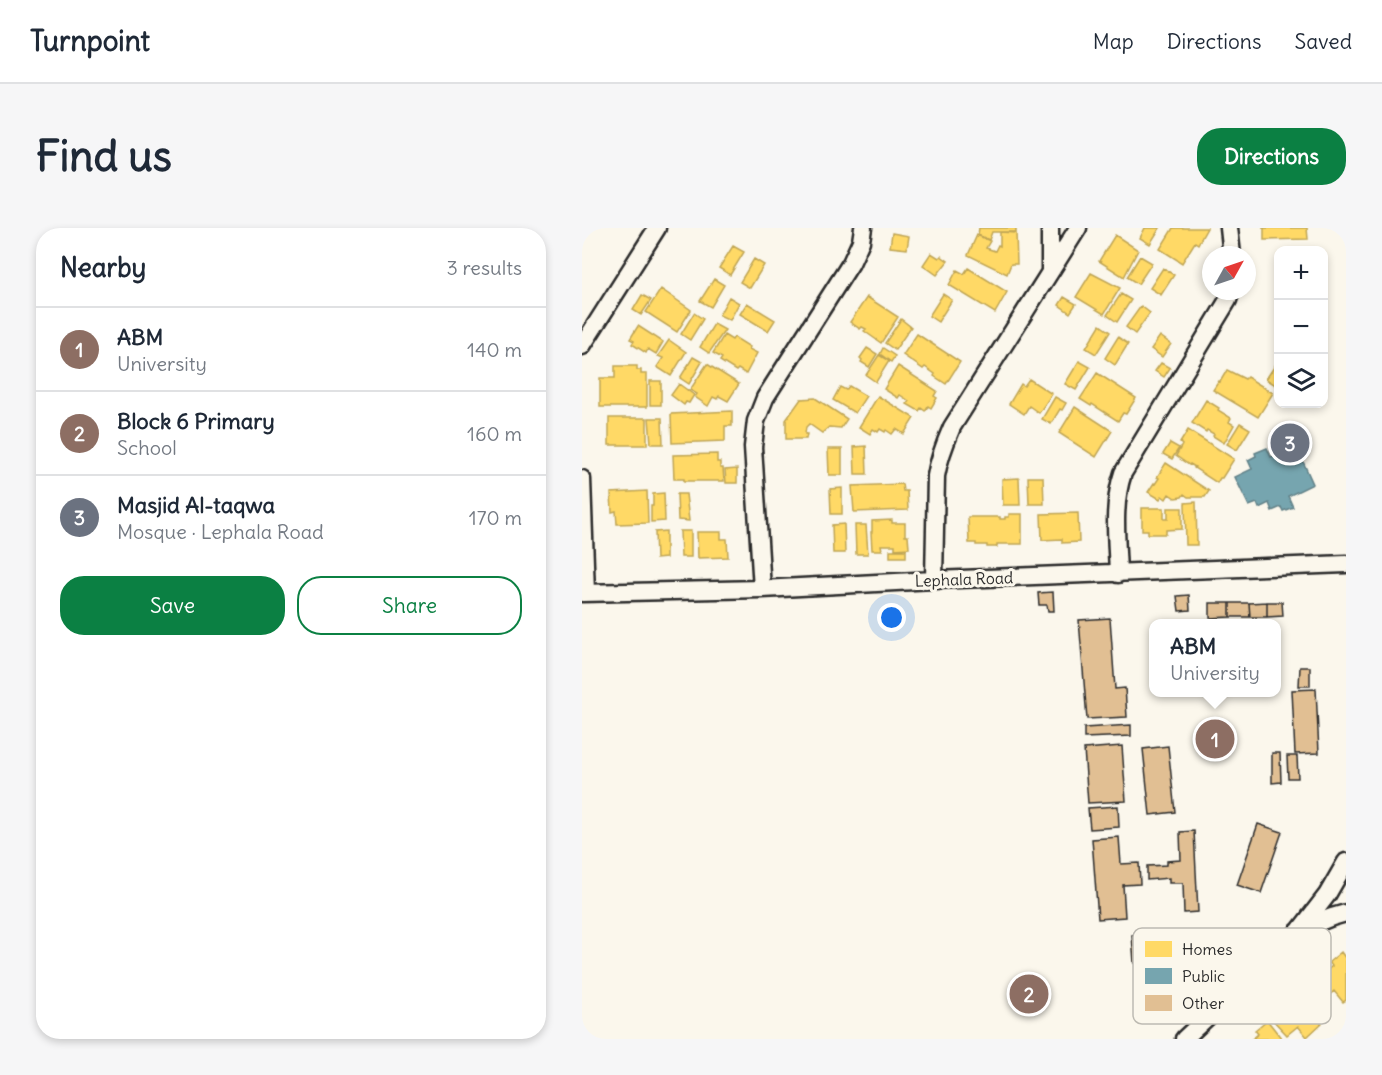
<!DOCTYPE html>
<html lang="en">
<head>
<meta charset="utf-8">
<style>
	body { margin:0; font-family:Delius,sans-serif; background:#f6f6f7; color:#1f2937 }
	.controls { position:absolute; right:18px; top:18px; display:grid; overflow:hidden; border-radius:12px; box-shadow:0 3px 9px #0003 }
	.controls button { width:54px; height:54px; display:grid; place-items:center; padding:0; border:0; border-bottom:2px solid #e0e1e3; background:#fff; color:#1f2937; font:30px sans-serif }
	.compass { position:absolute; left:620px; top:18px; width:54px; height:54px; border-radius:50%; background:#fff; box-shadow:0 3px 9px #0003; rotate:50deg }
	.you { position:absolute; left:310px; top:390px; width:21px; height:21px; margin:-15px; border:4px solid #fff; border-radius:50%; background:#1a73e8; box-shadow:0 0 0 9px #1a73e833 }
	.badge { display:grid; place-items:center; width:39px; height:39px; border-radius:50%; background:#0b8043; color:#fff; font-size:20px; font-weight:700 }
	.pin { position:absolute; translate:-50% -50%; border:3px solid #fff; box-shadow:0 2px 6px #0006 }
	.popup { position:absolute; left:567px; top:391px; width:132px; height:78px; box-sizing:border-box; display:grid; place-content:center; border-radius:12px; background:#fff; filter:drop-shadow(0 2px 4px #0005); font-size:20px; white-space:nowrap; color:#747a83 }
	.popup b { font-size:22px; color:#1f2937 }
	.popup::after { content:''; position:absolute; left:50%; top:100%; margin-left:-12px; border:12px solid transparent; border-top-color:#fff }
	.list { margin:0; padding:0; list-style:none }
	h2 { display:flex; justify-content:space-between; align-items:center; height:78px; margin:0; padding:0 24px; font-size:26px }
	h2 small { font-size:20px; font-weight:400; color:#747a83 }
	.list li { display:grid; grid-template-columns:39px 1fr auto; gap:18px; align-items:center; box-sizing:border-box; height:84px; padding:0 24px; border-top:2px solid #e0e1e3 }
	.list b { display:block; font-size:22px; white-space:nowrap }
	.list p { margin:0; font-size:20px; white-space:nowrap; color:#747a83 }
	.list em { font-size:20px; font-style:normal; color:#747a83 }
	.actions { display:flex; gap:12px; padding:18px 24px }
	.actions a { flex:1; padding:14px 0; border:2px solid #0b8043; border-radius:24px; text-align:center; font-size:21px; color:#0b8043 }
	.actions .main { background:#0b8043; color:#fff }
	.icon { flex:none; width:33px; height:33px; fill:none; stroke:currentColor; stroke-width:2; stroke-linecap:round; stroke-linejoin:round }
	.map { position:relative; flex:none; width:764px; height:811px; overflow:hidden; border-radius:24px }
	header { display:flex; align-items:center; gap:36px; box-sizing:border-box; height:84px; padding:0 30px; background:#fff; border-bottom:2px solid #e0e1e3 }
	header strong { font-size:28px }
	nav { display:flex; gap:33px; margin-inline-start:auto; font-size:21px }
	.intro { display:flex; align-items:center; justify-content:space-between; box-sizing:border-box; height:144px; padding:0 36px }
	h1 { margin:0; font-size:42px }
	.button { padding:15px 27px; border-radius:24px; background:#0b8043; color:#fff; font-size:21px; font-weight:700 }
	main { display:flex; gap:36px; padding:0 36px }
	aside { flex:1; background:#fff; border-radius:24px; box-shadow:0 3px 9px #0003 }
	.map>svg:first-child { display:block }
	.homes { fill:#ffd966; stroke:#bfa554; stroke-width:1.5 }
	.public { fill:#76a5af; stroke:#608087; stroke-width:1.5 }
	.building { fill:#e1bf93; stroke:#2b2b2b; stroke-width:1.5 }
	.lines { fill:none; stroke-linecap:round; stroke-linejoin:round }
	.street-casing { stroke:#2b2b2b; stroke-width:21 }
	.street { stroke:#fbf7ec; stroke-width:16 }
	.labels { text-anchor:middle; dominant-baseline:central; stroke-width:6; stroke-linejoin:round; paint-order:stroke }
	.street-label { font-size:16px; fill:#2b2b2b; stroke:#fbf7ec }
	.key { fill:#fbf7ec; stroke:#bdbab2; stroke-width:1.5 }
	.key-label { font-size:16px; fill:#2b2b2b }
</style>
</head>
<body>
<header>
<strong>Turnpoint</strong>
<nav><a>Map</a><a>Directions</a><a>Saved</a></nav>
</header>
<div class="intro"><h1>Find us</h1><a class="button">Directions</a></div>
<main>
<aside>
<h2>Nearby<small>3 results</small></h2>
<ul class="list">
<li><span class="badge" style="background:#8d6e63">1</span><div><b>ABM</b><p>University</p></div><em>140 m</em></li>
<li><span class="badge" style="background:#8d6e63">2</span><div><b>Block 6 Primary</b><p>School</p></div><em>160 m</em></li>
<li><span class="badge" style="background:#6b7280">3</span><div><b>Masjid Al-taqwa</b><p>Mosque · Lephala Road</p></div><em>170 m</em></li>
</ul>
<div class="actions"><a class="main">Save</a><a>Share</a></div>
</aside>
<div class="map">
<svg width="764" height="811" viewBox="0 0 764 811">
	<rect width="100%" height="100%" fill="#fbf7ec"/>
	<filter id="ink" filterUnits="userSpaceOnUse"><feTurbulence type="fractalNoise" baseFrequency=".0167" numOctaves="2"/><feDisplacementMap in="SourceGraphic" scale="12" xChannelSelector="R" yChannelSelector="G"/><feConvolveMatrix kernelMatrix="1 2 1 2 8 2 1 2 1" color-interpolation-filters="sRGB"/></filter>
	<g filter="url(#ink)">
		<path class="homes" d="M 397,0 L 434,0 L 434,4 L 410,4 L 407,12 L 396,7 Z
			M 563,0 L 578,0 L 568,16 L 558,10 Z
			M 591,0 L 625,0 L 616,16 L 613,14 L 600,35 L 578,21 Z
			M 680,0 L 725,0 L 726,11 L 682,12 L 682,0 Z
			M 418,4 L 434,5 L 435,36 L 429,36 L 425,46 L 386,27 L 395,7 L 408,13 L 404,20 L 413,23 L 416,17 L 418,18 Z
			M 310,5 L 327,8 L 325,21 L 308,19 Z
			M 533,7 L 556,22 L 542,49 L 517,33 Z
			M 151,18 L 162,24 L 148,47 L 137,40 Z
			M 349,25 L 357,30 L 359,28 L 366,33 L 355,47 L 341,37 Z
			M 558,28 L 570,35 L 556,56 L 545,49 Z
			M 172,31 L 182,37 L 168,60 L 158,54 Z
			M 386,40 L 425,64 L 413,85 L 367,57 L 375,42 L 382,46 Z
			M 581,40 L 592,47 L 579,67 L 568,60 Z
			M 509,45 L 538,60 L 522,86 L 494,69 Z
			M 132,51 L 142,57 L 129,79 L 118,73 Z
			M 79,61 L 109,82 L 95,104 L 64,84 Z
			M 361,66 L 370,72 L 356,94 L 347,88 Z
			M 539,66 L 549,72 L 535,94 L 525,87 Z
			M 60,67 L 69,72 L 59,87 L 51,82 Z
			M 147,69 L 157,75 L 148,92 L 137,87 Z
			M 285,69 L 316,89 L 299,115 L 282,103 L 284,101 L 280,99 L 278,101 L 268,94 Z
			M 482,69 L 494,76 L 488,85 L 477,77 Z
			M 165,75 L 193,92 L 186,103 L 158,86 Z
			M 559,78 L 568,85 L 553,106 L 544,99 Z
			M 112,85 L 121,91 L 108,112 L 99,106 Z
			M 319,91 L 329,99 L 313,122 L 303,115 Z
			M 132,96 L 143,102 L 127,125 L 118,119 Z
			M 518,97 L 528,104 L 514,126 L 504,120 Z
			M 56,98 L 81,114 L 74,126 L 66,121 L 64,125 L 50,116 L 52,113 L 48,111 Z
			M 335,106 L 378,134 L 364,156 L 352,148 L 353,146 L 343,139 L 341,141 L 321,127 Z
			M 142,107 L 150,112 L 152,109 L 168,119 L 167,121 L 175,125 L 164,146 L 156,141 L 154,143 L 138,133 L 140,130 L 131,125 Z
			M 578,108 L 589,116 L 580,129 L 569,121 Z
			M 536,109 L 546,116 L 533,137 L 523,130 Z
			M 87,112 L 104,124 L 89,148 L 75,139 L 81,130 L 76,128 Z
			M 285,120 L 295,126 L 287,139 L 279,134 L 280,132 L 278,130 Z
			M 301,120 L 313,128 L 309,134 L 298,126 Z
			M 297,127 L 307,133 L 294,154 L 284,147 Z
			M 111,129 L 120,134 L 107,156 L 98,150 Z
			M 497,133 L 508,139 L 494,162 L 483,156 Z
			M 696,133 L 696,156 L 695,158 L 684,151 Z
			M 579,135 L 588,140 L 582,149 L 573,143 Z
			M 125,136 L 157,156 L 146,173 L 137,168 L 135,171 L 131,169 L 126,178 L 113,169 L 115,166 L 108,162 Z
			M 33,138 L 55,138 L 55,142 L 59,142 L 59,146 L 65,146 L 65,179 L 18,179 L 18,150 L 33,150 Z
			M 316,138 L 355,163 L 352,168 L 355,170 L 349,180 L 346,178 L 343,183 L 339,180 L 337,183 L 325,176 L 327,173 L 318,167 L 316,170 L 302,161 Z
			M 645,142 L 663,151 L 665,149 L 691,165 L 676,189 L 631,162 L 637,153 L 638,154 Z
			M 515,145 L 554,170 L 544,186 L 541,185 L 536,193 L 510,176 L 509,178 L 498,171 Z
			M 447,151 L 470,166 L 457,185 L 447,178 L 442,186 L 427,176 L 439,156 L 442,158 Z
			M 68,153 L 79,153 L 79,177 L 68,177 Z
			M 97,156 L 112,167 L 107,175 L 104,174 L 102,177 L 89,167 Z
			M 267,158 L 284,168 L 273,185 L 251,172 L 258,159 L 264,162 Z
			M 296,168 L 332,190 L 322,206 L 314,201 L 310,206 L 304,202 L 303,204 L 298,201 L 296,204 L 291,201 L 288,206 L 277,199 Z
			M 473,169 L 484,175 L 480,182 L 478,181 L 469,196 L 460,191 Z
			M 233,170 L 265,191 L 259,200 L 247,199 L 240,205 L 227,196 L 224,199 L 223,206 L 225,206 L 224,211 L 204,211 L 204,192 L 219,171 Z
			M 624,172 L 637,180 L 636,182 L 649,190 L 647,194 L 652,197 L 642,215 L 631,208 L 632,206 L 625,202 L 624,204 L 610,195 Z
			M 493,179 L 530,203 L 514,229 L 477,205 Z
			M 150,183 L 150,198 L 143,198 L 143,213 L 90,215 L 89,186 Z
			M 27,190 L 65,190 L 65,217 L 27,217 Z
			M 67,190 L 80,190 L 81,216 L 69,216 Z
			M 658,195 L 668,201 L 655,222 L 645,216 Z
			M 606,202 L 652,231 L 640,250 L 638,250 L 635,255 L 612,240 L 613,239 L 608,236 L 607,237 L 594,228 L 600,217 L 598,215 Z
			M 588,215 L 597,220 L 590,231 L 581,226 Z
			M 284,218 L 285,246 L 273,246 L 272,219 Z
			M 246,221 L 260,221 L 260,247 L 247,247 Z
			M 135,226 L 135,234 L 138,234 L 138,240 L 141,240 L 142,253 L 102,253 L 102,251 L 92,251 L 91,227 Z
			M 584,235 L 627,263 L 623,269 L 606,269 L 602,266 L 600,269 L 593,270 L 587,266 L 584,271 L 580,268 L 578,271 L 566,264 L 572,255 L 573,256 L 577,250 L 575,249 Z
			M 155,241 L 155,255 L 144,255 L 143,242 Z
			M 446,249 L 461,249 L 462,276 L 447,276 Z
			M 437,250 L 438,277 L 421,277 L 420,251 Z
			M 320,256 L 321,263 L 325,263 L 326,282 L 272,284 L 270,258 Z
			M 260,260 L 260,286 L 249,286 L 248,261 Z
			M 65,263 L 66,295 L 35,296 L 34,283 L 30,284 L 29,265 Z
			M 82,265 L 83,293 L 69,294 L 69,278 L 71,278 L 71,266 Z
			M 95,266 L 104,266 L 107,293 L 96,292 Z
			M 614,274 L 615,317 L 604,317 L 603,275 Z
			M 560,280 L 582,280 L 582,291 L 586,291 L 586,280 L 600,280 L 600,301 L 584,302 L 584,306 L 566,306 L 566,302 L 560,302 Z
			M 496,285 L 497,314 L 480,315 L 480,311 L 460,312 L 459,286 Z
			M 427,286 L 440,286 L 440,316 L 415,316 L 415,319 L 405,319 L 405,317 L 394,317 L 394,315 L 387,315 L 386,289 L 418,289 L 418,291 L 423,291 L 423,289 L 427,289 Z
			M 310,292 L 310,295 L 323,295 L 323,308 L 326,308 L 327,320 L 313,321 L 313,317 L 299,317 L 300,322 L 290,322 L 289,304 L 290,304 L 290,293 Z
			M 262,296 L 263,325 L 251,325 L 250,297 Z
			M 273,297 L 284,297 L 286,326 L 274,326 Z
			M 84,303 L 84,330 L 74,331 L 73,304 Z
			M 98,303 L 109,303 L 109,329 L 99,329 Z
			M 115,304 L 139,304 L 139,311 L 145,311 L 146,329 L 116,330 Z
			M 308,322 L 324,322 L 324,329 L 308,329 Z
			M 759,724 L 764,731 L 764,772 L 761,774 L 752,763 L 741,773 L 725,754 L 736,745 L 739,747 L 750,738 L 747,734 Z
			M 722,759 L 738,778 L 731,784 L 740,795 L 725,809 L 716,798 L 705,807 L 688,789 L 699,779 L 702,782 L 714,772 L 710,769 Z
			M 685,792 L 700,811 L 670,811 L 676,806 L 673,802 Z"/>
		<path class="public" d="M 714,218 L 731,256 L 706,268 L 711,279 L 701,283 L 699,279 L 690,283 L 687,275 L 677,280 L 675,275 L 667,278 L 653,249 L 670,241 L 666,232 L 674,228 L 673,225 L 685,220 L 689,229 Z"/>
		<path class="building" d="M 471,364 L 472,383 L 466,383 L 465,377 L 457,377 L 456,365 Z
			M 607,367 L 608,382 L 597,383 L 595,368 Z
			M 685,374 L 685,389 L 668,389 L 667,375 Z
			M 685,374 L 700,374 L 701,388 L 685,389 Z
			M 628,375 L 648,375 L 648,389 L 628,390 Z
			M 648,375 L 667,375 L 668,389 L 648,389 Z
			M 528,390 L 533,461 L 543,460 L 545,489 L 505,491 L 497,392 Z
			M 718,439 L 728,439 L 728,458 L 717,458 Z
			M 734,461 L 737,525 L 713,526 L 710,462 Z
			M 549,497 L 549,508 L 502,510 L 502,500 Z
			M 540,518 L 544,573 L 506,575 L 502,521 Z
			M 586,518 L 593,584 L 568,587 L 561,521 Z
			M 690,525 L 698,525 L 699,554 L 690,555 Z
			M 705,528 L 715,528 L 716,550 L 706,550 Z
			M 536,578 L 537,599 L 508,601 L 506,580 Z
			M 676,596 L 700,604 L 679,665 L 655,657 Z
			M 612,603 L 616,684 L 602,685 L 601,655 L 587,655 L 587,650 L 565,652 L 565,638 L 585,637 L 585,633 L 599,632 L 598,604 Z
			M 537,609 L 539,636 L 557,635 L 558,656 L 541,657 L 543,689 L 516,691 L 510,611 Z
			M 587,704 L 590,732 L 552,735 L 550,707 Z
			M 601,736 L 613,749 L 598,761 L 587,748 Z
			M 572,762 L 580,771 L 564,785 L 555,776 Z"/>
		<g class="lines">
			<g class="street-casing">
				<path id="street" d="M 468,0 L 468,44
					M 647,0 L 650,27
					M 0,118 L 75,0
					M 0,251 L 4,365
					M 536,346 C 535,312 530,277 541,245 L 646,72 L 649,63
					M 352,352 L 354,248 C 357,230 363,215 370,199 L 496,0
					M 180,361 L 171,219 L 174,193 L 183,170 L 269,35 L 279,13 L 281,0
					M 0,365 L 180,361 L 352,352 L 764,336
					M 720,701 L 750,689 L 764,685
					M 602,811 L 718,702 L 745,667 L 764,634"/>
			</g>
			<use href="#street" class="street"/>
		</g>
	</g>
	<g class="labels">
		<g class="street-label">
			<text transform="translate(382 351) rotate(-2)">Lephala Road</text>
		</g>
	</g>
	<rect x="551" y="700" width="198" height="96" rx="9" class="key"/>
	<rect x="563" y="713" width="27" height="16" fill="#ffd966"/>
	<rect x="563" y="740" width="27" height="16" fill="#76a5af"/>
	<rect x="563" y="767" width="27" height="16" fill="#e1bf93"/>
	<g class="key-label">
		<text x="600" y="727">Homes</text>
		<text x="600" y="754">Public</text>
		<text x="600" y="781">Other</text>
	</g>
</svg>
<div class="controls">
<button>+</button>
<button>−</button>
<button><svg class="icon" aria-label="layers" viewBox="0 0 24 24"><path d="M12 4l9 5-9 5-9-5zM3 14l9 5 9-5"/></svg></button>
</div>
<svg class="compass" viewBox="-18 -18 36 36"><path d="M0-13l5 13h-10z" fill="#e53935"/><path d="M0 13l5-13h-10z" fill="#747a83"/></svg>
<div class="you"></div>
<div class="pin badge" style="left:633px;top:511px;background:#8d6e63">1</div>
<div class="popup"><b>ABM</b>University</div>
<div class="pin badge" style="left:447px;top:766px;background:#8d6e63">2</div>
<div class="pin badge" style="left:708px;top:215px;background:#6b7280">3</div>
</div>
</main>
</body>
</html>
